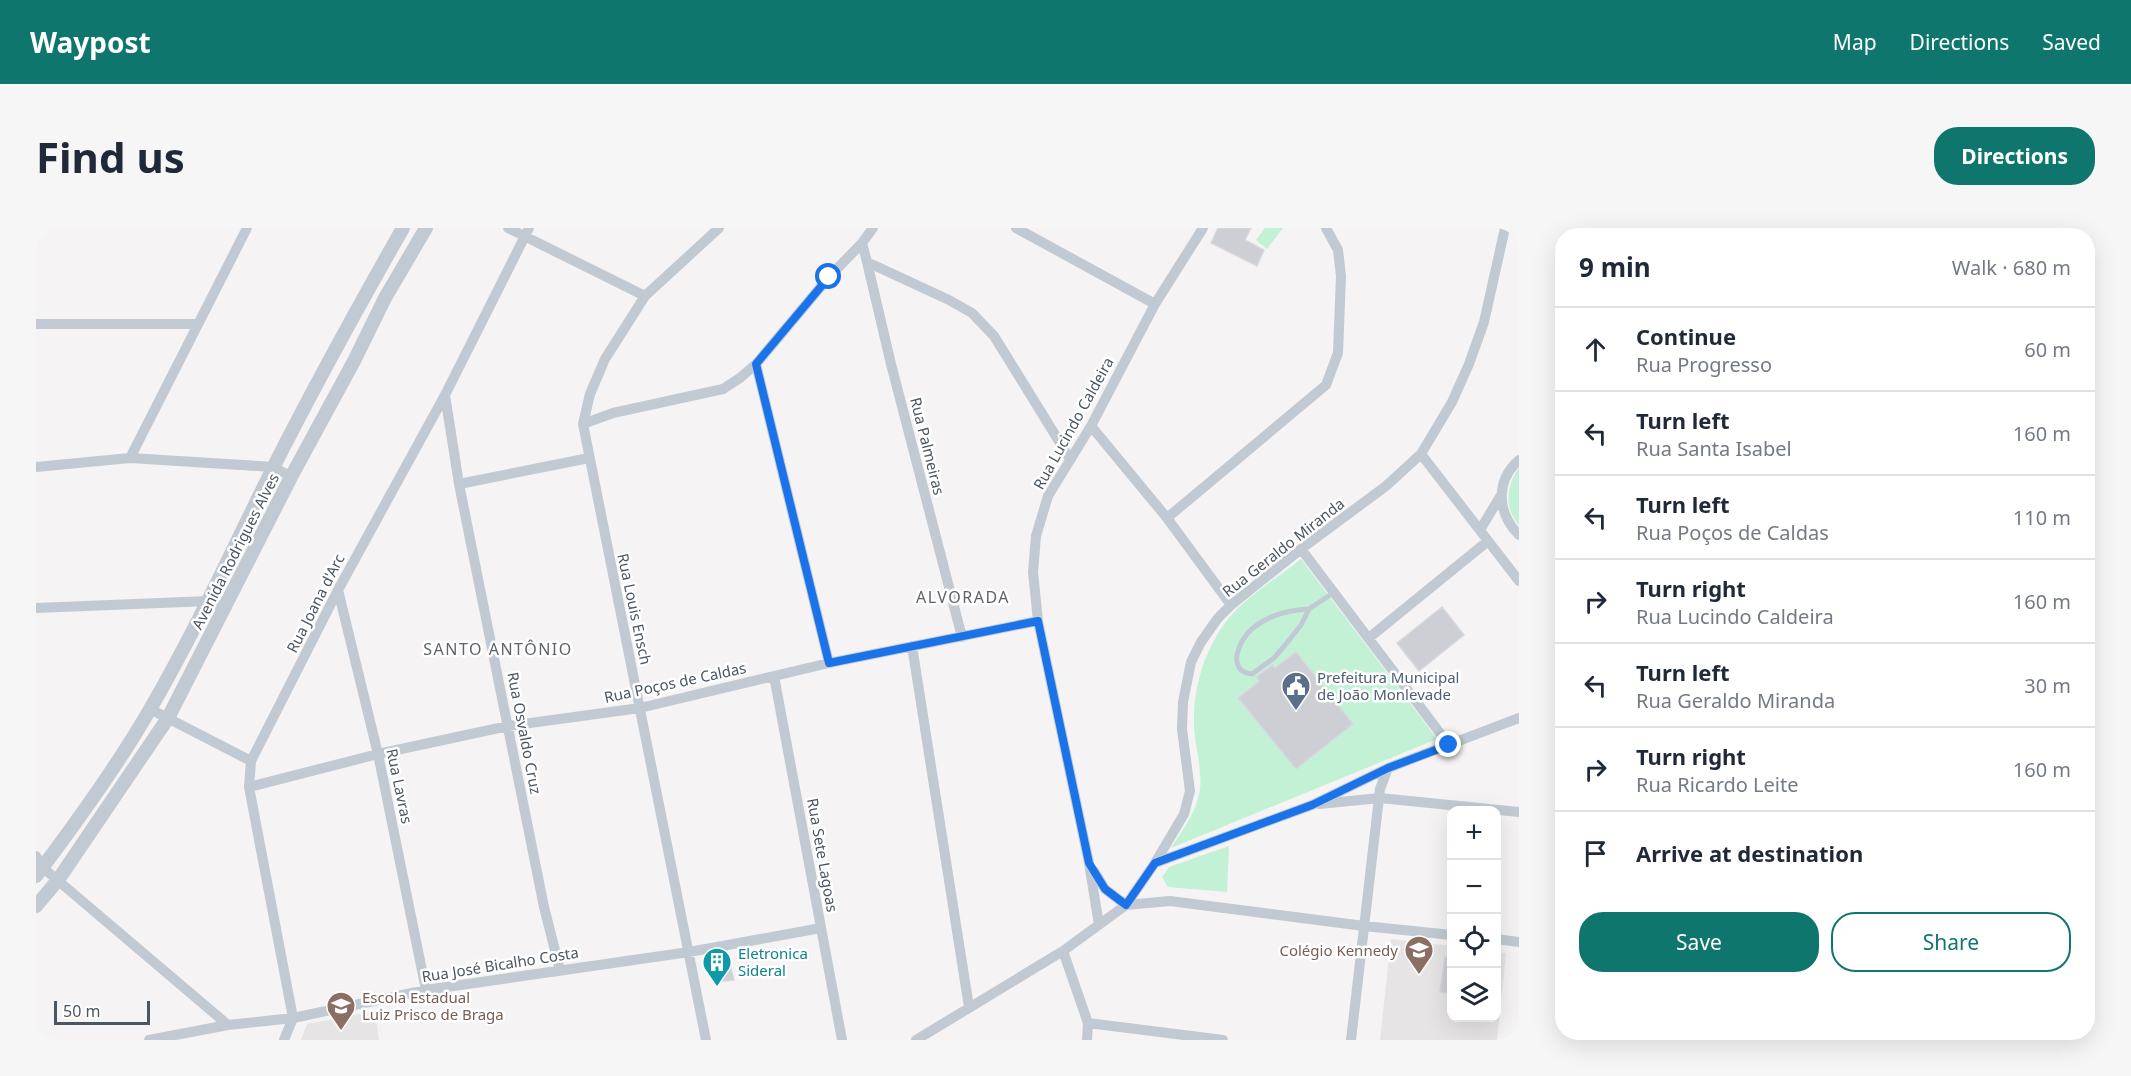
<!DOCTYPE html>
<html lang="en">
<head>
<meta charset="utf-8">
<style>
	body { margin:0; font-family:"Noto Sans",sans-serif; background:#f6f6f7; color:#1f2937 }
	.controls { position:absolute; right:18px; bottom:18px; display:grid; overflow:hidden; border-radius:12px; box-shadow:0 6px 24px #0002 }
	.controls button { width:54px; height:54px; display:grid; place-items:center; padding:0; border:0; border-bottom:2px solid #e0e1e3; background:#fff; color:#1f2937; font:30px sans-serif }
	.scale { position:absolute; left:18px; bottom:15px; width:96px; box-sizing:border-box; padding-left:6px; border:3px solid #4a5661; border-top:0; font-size:16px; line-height:21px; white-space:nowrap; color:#4a5661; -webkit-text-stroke:4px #fff; paint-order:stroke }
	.stop { position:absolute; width:18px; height:18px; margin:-14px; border:4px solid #1a73e8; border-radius:50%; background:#fff }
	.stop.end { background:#1a73e8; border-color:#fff; box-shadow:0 2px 6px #0008 }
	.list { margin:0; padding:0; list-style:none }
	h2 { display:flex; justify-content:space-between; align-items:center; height:78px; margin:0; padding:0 24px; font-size:26px }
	h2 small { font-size:20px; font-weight:400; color:#747a83 }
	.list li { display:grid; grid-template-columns:39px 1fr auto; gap:18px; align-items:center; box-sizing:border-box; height:84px; padding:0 24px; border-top:2px solid #e0e1e3 }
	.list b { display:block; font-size:22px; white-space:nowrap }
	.list p { margin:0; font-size:20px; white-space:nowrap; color:#747a83 }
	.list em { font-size:20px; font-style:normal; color:#747a83 }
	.actions { display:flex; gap:12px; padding:18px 24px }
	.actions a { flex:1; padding:14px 0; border:2px solid #0f766e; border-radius:24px; text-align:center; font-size:21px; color:#0f766e }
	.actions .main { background:#0f766e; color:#fff }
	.icon { flex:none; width:33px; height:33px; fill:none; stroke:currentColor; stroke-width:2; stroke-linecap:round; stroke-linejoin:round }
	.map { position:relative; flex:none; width:1483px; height:812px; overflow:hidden; border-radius:24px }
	header { display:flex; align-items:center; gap:36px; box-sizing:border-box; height:84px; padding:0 30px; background:#0f766e; color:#fff }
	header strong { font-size:28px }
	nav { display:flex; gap:33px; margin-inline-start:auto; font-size:21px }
	.intro { display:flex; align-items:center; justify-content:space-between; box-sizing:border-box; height:144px; padding:0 36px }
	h1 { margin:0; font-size:42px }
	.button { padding:15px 27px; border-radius:24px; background:#0f766e; color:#fff; font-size:21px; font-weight:700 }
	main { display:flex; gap:36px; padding:0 36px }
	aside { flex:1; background:#fff; border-radius:24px; box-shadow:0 6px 24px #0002 }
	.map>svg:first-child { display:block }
	.education { fill:#e6e4e5 }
	.green { fill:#c3f1d5 }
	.building { fill:#cdcfd5; stroke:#d7d9de; stroke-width:1.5 }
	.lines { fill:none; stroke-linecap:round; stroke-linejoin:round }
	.service { stroke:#c1cad2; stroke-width:5 }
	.minor { stroke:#c1cad2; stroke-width:10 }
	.tertiary { stroke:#c1cad2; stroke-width:14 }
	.route { stroke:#1a73e8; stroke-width:8 }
	.labels { text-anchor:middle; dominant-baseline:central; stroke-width:5; stroke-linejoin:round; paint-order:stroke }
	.street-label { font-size:15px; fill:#4a5661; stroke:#fff }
	.service-label { font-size:15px; fill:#4e5e75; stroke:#fff; text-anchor:start }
	.education-label { font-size:15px; fill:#785e54; stroke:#fff; text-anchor:end }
	.culture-label { font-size:15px; fill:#0d838f; stroke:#fff; text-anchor:start }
	.neighbourhood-label { font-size:16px; letter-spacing:1.5px; fill:#5f6368; stroke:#fff }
</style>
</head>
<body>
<header>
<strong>Waypost</strong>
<nav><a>Map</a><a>Directions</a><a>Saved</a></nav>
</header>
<div class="intro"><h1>Find us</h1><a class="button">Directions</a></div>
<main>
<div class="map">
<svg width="1483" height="812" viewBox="0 0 1483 812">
	<rect width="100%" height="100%" fill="#f5f3f3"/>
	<path class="education" d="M 1355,711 L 1415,718 L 1416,790 L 1460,790 L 1461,724 L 1470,725 L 1461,812 L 1344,812 Z
		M 339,783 L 343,812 L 265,812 L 271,796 Z"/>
	<path class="green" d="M 1229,0 L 1247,0 L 1231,21 L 1220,12 Z
		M 1483,240 L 1483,297 C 1468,281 1470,257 1483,240 Z
		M 1265,331 L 1401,511 L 1135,620 C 1150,597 1168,574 1164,545 C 1163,528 1158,512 1158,495 C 1157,455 1172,411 1200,382 C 1219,363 1244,348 1265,331 Z
		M 1193,618 L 1191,664 L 1132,659 L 1126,649 L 1133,639 Z"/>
	<path class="building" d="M 1182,0 L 1215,0 L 1209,12 L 1228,22 L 1221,38 L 1175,15 Z
		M 1406,379 L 1428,407 L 1383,443 L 1361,415 Z
		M 1260,424 L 1317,496 L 1260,541 L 1202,470 L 1223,453 L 1220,449 L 1236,437 L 1239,440 Z
		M 691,725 L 698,752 L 680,754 L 673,729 Z
		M 1409,729 L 1416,729 L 1416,766 L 1404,764 Z"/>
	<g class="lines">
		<path class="service" d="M 1273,381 C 1252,382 1233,387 1217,400 C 1203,411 1189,443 1216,446 L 1238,430 L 1250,416 L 1265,397 L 1273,381 L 1297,365"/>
		<path class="minor" d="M 472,0 L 609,68
			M 980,0 L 1119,76
			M 826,15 L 831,34 L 913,72 L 936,85 L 958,108 L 1034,231
			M 831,34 L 855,136 L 926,409
			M 0,96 L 161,96
			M 720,136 L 793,435
			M 409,167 L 423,256 L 508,679 L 524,742
			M 547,196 L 577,185 L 687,161 L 704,150 L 720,136 L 793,49 L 826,15 L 837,0
			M 1055,198 L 1131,290 L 1195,377
			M 1385,226 L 1483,353
			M 94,230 L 211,0
			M 1483,232 C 1459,253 1461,285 1483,307
			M 0,239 L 94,230 L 238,239 L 255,249
			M 423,256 L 553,230
			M 1131,290 L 1290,157 L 1302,125 L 1305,48 L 1302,22 L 1290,0
			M 1444,302 L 1465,267
			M 1265,321 L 1413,517
			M 302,362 L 342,526 L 390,762
			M 0,380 L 173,373 L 188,380
			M 1334,409 L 1452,313
			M 876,418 L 933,779
			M 738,448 L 806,812
			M 114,481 L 215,533
			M 213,559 L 342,526 L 472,498 L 604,480 L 793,435 L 1002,393
			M 1283,576 L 1344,570 L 1483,584
			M 0,628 L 6,639 L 192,797
			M 1119,635 L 1276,577 L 1352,540 L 1483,490
			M 1058,643 L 1069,661 L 1090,677
			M 1090,677 L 1134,673 L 1328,698 L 1416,707
			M 1063,697 L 1053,635 L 1002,393 L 997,344 L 1000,308 L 1012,268 L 1055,198 L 1119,76 L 1167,0
			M 1460,711 L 1483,714
			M 1027,723 L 1052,795 L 1051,812
			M 257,790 L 213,559 L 215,533 L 302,362 L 409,167 L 493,0
			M 1052,795 L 1187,812
			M 113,812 L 192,797 L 257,790 L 390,762 L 653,724 L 785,700
			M 248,812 L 257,790
			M 670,812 L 547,196 L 554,166 L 569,131 L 609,68 L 683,0
			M 880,812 L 1027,723 L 1090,677 L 1119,635 L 1148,586 L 1154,563 L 1146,501 L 1147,474 L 1155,434 L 1165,414 L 1182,390 L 1195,377 L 1265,321 L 1350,258 L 1385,226 L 1416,174 L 1433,136 L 1448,94 L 1469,0
			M 1315,812 L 1344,561 L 1352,540"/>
		<path class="tertiary" d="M 0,648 C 40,595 80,540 113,483 C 159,404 197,321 237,240 C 278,159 322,79 367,0
			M 0,678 L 22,652 L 132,490 L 255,249 L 318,133 L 349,70 L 390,0"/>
	</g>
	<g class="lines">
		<path class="route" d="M 793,49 L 720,136 L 793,435 L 1002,393 L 1053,635 L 1069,661 L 1090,677 L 1119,635 L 1276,577 L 1352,540 L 1413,517"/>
	</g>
	<defs>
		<g id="civic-pin" transform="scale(1.5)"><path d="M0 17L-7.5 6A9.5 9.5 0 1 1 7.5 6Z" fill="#5c6f8a" stroke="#fff"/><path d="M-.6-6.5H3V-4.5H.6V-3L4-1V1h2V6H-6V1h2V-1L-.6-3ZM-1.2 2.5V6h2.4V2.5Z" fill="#fff"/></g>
		<g id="school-pin" transform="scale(1.5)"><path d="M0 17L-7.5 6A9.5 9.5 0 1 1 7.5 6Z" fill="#8d6e63" stroke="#fff"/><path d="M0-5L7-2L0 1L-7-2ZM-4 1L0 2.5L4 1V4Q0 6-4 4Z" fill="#fff"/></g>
		<g id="building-pin" transform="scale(1.5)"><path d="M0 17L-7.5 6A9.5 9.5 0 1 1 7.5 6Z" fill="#0f9aa8" stroke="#fff"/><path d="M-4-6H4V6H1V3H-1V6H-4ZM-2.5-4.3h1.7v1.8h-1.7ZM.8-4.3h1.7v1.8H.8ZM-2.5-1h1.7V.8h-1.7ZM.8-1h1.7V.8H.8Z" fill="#fff"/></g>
	</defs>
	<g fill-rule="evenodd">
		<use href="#civic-pin" x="1260" y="458"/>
		<use href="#school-pin" x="1383" y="722"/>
		<use href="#building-pin" x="681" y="734"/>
		<use href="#school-pin" x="305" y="778"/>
	</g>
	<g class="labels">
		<g class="street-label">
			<text transform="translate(1037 195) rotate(-61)">Rua Lucindo Caldeira</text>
			<text transform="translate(892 218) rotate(76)">Rua Palmeiras</text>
			<text transform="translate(1247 319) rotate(-38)">Rua Geraldo Miranda</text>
			<text transform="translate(199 323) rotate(-63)">Avenida Rodrigues Alves</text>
			<text transform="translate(279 375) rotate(-63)">Rua Joana d'Arc</text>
			<text transform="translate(599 381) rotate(78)">Rua Louis Ensch</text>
			<text transform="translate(639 454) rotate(-12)">Rua Poços de Caldas</text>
			<text transform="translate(489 505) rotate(79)">Rua Osvaldo Cruz</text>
			<text transform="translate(364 558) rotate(78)">Rua Lavras</text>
			<text transform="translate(787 627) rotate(80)">Rua Sete Lagoas</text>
			<text transform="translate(464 736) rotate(-9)">Rua José Bicalho Costa</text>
		</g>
		<g class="service-label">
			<text x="1281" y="449">Prefeitura Municipal<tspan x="1281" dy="17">de João Monlevade</tspan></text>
		</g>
		<g class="education-label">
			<text x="1362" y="722">Colégio Kennedy</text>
			<text x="326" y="769" text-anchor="start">Escola Estadual<tspan x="326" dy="17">Luiz Prisco de Braga</tspan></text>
		</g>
		<g class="culture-label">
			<text x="702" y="725">Eletronica<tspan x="702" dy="17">Sideral</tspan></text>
		</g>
		<g class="neighbourhood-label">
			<text x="927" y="369">ALVORADA</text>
			<text x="462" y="421">SANTO ANTÔNIO</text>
		</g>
	</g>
</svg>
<div class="controls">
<button>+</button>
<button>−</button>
<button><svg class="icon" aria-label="locate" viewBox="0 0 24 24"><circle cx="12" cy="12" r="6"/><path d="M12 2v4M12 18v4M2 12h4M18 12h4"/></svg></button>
<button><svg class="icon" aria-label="layers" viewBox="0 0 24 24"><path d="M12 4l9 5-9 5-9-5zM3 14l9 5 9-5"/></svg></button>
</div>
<div class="scale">50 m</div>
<div class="stop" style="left:793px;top:49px"></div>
<div class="stop end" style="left:1413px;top:517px"></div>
</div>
<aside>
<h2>9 min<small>Walk · 680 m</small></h2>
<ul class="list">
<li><svg class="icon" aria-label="ahead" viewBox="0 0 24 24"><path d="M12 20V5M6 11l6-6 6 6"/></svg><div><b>Continue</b><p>Rua Progresso</p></div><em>60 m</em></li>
<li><svg class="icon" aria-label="left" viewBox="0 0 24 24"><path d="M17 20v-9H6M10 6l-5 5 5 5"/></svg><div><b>Turn left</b><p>Rua Santa Isabel</p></div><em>160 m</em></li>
<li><svg class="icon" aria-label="left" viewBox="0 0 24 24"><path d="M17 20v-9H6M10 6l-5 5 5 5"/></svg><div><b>Turn left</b><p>Rua Poços de Caldas</p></div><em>110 m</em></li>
<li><svg class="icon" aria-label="right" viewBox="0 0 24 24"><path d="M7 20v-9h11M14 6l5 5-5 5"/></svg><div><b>Turn right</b><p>Rua Lucindo Caldeira</p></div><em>160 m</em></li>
<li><svg class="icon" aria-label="left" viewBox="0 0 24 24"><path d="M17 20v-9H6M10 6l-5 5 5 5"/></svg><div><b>Turn left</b><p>Rua Geraldo Miranda</p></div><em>30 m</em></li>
<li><svg class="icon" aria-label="right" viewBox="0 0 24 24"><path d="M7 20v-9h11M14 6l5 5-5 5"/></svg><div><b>Turn right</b><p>Rua Ricardo Leite</p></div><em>160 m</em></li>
<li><svg class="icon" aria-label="arrive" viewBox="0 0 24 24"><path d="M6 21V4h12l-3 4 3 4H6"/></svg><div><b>Arrive at destination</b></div></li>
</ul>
<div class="actions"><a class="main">Save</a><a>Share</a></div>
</aside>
</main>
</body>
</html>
